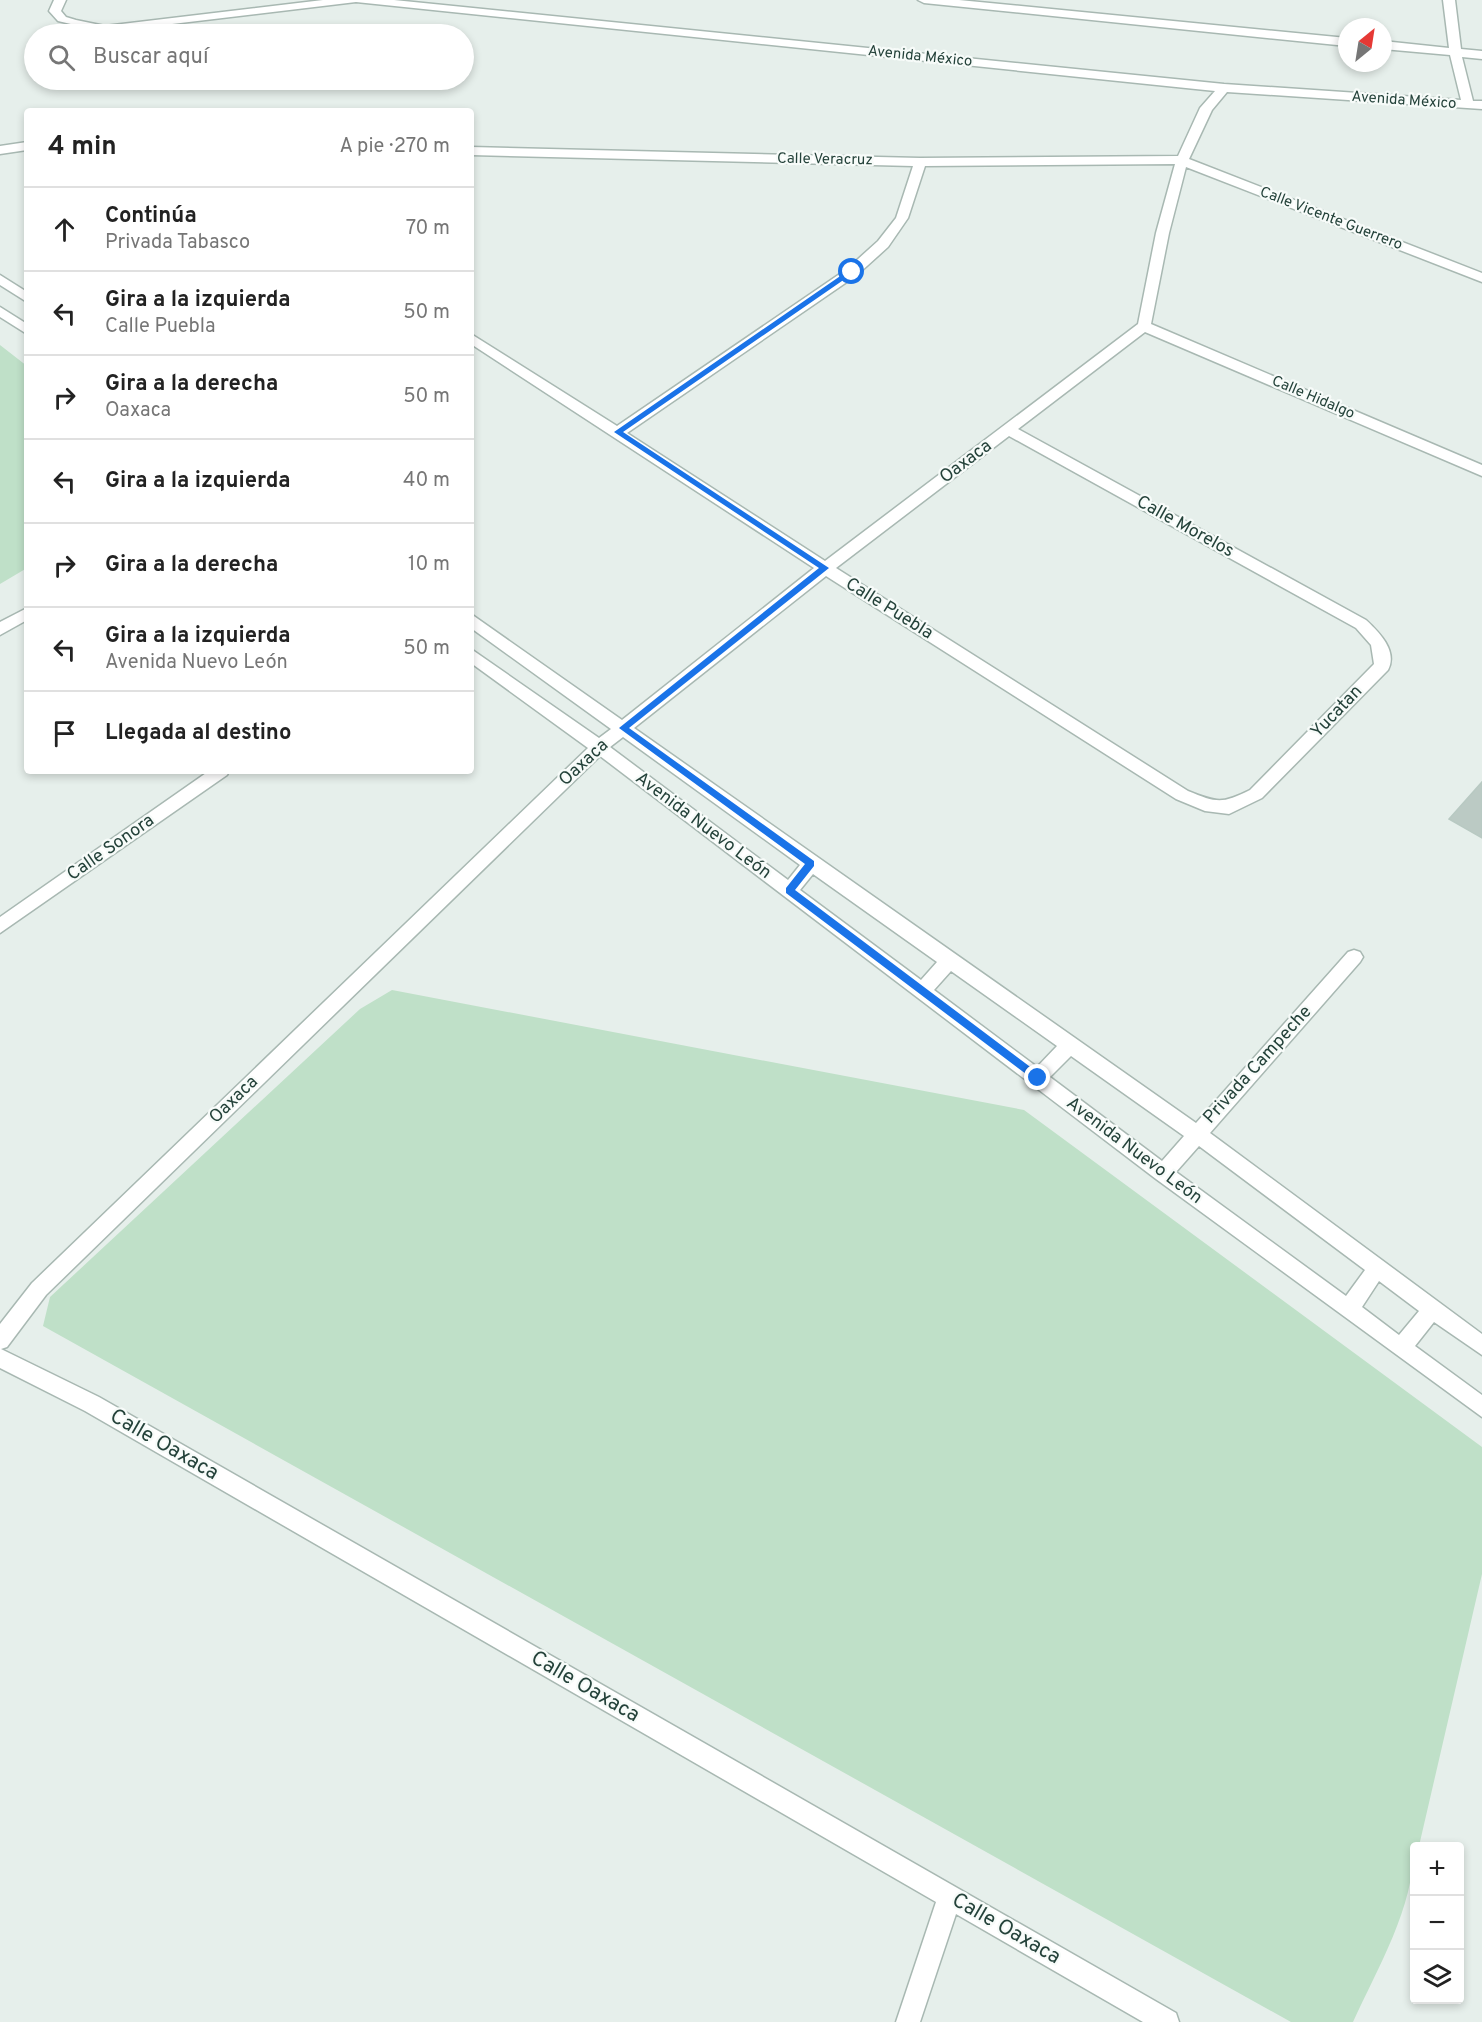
<!DOCTYPE html>
<html lang="es">
<head>
<meta charset="utf-8">
<style>
	body { margin:0; font-family:Overpass,sans-serif; background:#f6f6f6; color:#222 }
	.controls { position:absolute; right:18px; bottom:18px; display:grid; overflow:hidden; border-radius:6px; box-shadow:0 3px 9px #0003 }
	.controls button { width:54px; height:54px; display:grid; place-items:center; padding:0; border:0; border-bottom:2px solid #e0e0e0; background:#fff; color:#222; font:30px sans-serif }
	.compass { position:absolute; left:1338px; top:18px; width:54px; height:54px; border-radius:50%; background:#fff; box-shadow:0 3px 9px #0003; rotate:30deg }
	.stop { position:absolute; width:18px; height:18px; margin:-14px; border:4px solid #1a73e8; border-radius:50%; background:#fff }
	.stop.end { background:#1a73e8; border-color:#fff; box-shadow:0 2px 6px #0008 }
	.list { margin:0; padding:0; list-style:none }
	h2 { display:flex; justify-content:space-between; align-items:center; height:78px; margin:0; padding:0 24px; font-size:26px }
	h2 small { font-size:20px; font-weight:400; color:#767676 }
	.list li { display:grid; grid-template-columns:39px 1fr auto; gap:18px; align-items:center; box-sizing:border-box; height:84px; padding:0 24px; border-top:2px solid #e0e0e0 }
	.list b { display:block; font-size:22px; white-space:nowrap }
	.list p { margin:0; font-size:20px; white-space:nowrap; color:#767676 }
	.list em { font-size:20px; font-style:normal; color:#767676 }
	.icon { flex:none; width:33px; height:33px; fill:none; stroke:currentColor; stroke-width:2; stroke-linecap:round; stroke-linejoin:round }
	.map { position:relative; flex:none; width:1482px; height:2022px; overflow:hidden }
	.search { position:absolute; background:#fff; box-shadow:0 3px 9px #0003; left:24px; top:24px; width:450px; height:66px; display:flex; align-items:center; gap:15px; box-sizing:border-box; padding:0 21px; border-radius:33px; color:#767676; font-size:22px }
	.panel { position:absolute; background:#fff; box-shadow:0 3px 9px #0003; left:24px; top:108px; width:450px; height:666px; border-radius:6px }
	.map>svg:first-child { display:block }
	.green { fill:#bfe0c8 }
	.building { fill:#bbcac4; stroke:#b8c9c2; stroke-width:1.5 }
	.lines { fill:none; stroke-linecap:round; stroke-linejoin:round }
	.minor-casing { stroke:#a8b8b2; stroke-width:3 }
	.minor { fill:#fff; fill-rule:evenodd }
	.route { fill:#1a73e8 }
	.labels { text-anchor:middle; dominant-baseline:central; stroke-width:4.5; stroke-linejoin:round; paint-order:stroke }
	.far-street-label { font-size:15px; fill:#24423a; stroke:#f7fbf9 }
	.street-label { font-size:18px; fill:#24423a; stroke:#f7fbf9 }
	.near-street-label { font-size:21px; fill:#24423a; stroke:#f7fbf9 }
</style>
</head>
<body>
<div class="map">
<svg width="1482" height="2022" viewBox="0 0 1482 2022">
	<rect width="100%" height="100%" fill="#e6efeb"/>
	<path class="green" d="M 0,345 L 27,366 L 27,568 L 0,584 Z
		M 392,990 L 1024,1110 L 1482,1447 L 1482,1574 L 1419,1846 L 1414,1846 C 1414,1908 1378,1967 1353,2022 L 1291,2022 L 43,1326 L 50,1297 L 360,1009 Z"/>
	<path class="building" d="M 1482,782 L 1482,838 L 1449,819 Z"/>
	<g class="lines">
		<g class="minor-casing">
			<path id="minor" d="M 54,0 L 66,0 L 61,11 L 66,17 L 76,20 L 105,26 L 323,0 L 394,0 L 1224,84 L 1461,100 L 1450,55 L 1383,49 L 1383,41 L 1449,48 L 1443,0 L 1455,0 L 1461,49 L 1482,51 L 1482,59 L 1462,57 L 1473,101 L 1482,101 L 1482,109 L 1227,92 L 1212,110 L 1189,159 L 1482,273 L 1482,282 L 1186,167 L 1169,233 L 1151,324 L 1482,465 L 1482,476 L 1145,332 L 1018,429 L 1366,620 C 1379,632 1398,651 1388,670 L 1262,798 L 1229,814 L 1205,811 L 1176,799 L 826,576 L 634,728 L 1196,1123 L 1348,952 L 1354,950 L 1360,952 L 1363,957 L 1360,962 L 1210,1133 L 1482,1334 L 1482,1355 L 1434,1322 L 1415,1346 L 1482,1395 L 1482,1417 L 1156,1179 L 600,756 L 46,1295 L 7,1347 L 1,1349 L 99,1397 L 1176,2013 L 1179,2022 L 1143,2022 L 956,1914 L 920,2022 L 896,2022 L 936,1902 L 85,1411 L 0,1368 L 0,1324 L 32,1283 L 588,748 L 471,663 L 471,649 L 599,738 L 611,729 L 471,628 L 471,614 L 622,720 L 814,568 L 471,344 L 471,334 L 617,426 L 847,269 L 878,241 L 896,218 L 913,166 L 471,155 L 471,147 L 920,158 L 1178,156 L 1200,108 L 1215,91 L 356,2 L 105,32 L 58,21 L 49,11 ZM 1175,164 L 1156,233 L 1138,324 L 825,561 L 627,433 L 857,275 L 888,247 L 908,218 L 925,166 ZM 1009,436 L 1356,628 L 1371,645 L 1374,664 L 1250,790 C 1222,804 1217,803 1188,791 L 836,568 ZM 623,737 L 800,865 L 788,880 L 610,747 ZM 813,874 L 937,962 L 921,980 L 800,890 ZM 951,971 L 1057,1046 L 1037,1067 L 934,990 ZM 1071,1056 L 1184,1136 L 1162,1161 L 1050,1077 ZM 1199,1146 L 1365,1270 L 1346,1296 L 1176,1172 ZM 1379,1281 L 1419,1311 L 1399,1335 L 1362,1307 Z
				M 918,0 L 959,0 L 1347,38 L 1347,46 L 924,3 Z
				M 27,142 L 27,150 L 0,154 L 0,146 Z
				M 0,275 L 27,292 L 27,302 L 0,285 Z
				M 0,307 L 27,324 L 27,334 L 0,317 Z
				M 27,608 L 27,620 L 0,635 L 0,622 Z
				M 209,771 L 229,771 L 227,775 L 0,933 L 0,917 Z"/>
		</g>
		<use href="#minor" class="minor"/>
	</g>
	<path class="route" d="M 849,270 L 855,272 L 623,432 L 829,568 L 629,728 L 814,861 L 814,866 L 795,890 L 1041,1075 L 1043,1078 L 1038,1083 L 786,893 L 786,888 L 805,864 L 619,728 L 819,568 L 614,432 Z"/>
	<g class="labels">
		<g class="far-street-label">
			<text transform="translate(920 57) rotate(6)">Avenida México</text>
			<text transform="translate(1404 101) rotate(4)">Avenida México</text>
			<text transform="translate(825 160) rotate(1)">Calle Veracruz</text>
			<text transform="translate(1331 219) rotate(21)">Calle Vicente Guerrero</text>
			<text transform="translate(1313 398) rotate(23)">Calle Hidalgo</text>
		</g>
		<g class="street-label">
			<text transform="translate(966 462) rotate(-37)">Oaxaca</text>
			<text transform="translate(1185 527) rotate(29)">Calle Morelos</text>
			<text transform="translate(889 609) rotate(32)">Calle Puebla</text>
			<text transform="translate(1337 712) rotate(-46)">Yucatan</text>
			<text transform="translate(584 763) rotate(-43)">Oaxaca</text>
			<text transform="translate(703 826) rotate(37)">Avenida Nuevo León</text>
			<text transform="translate(111 848) rotate(-35)">Calle Sonora</text>
			<text transform="translate(1258 1065) rotate(-48)">Privada Campeche</text>
			<text transform="translate(234 1100) rotate(-44)">Oaxaca</text>
			<text transform="translate(1134 1151) rotate(37)">Avenida Nuevo León</text>
		</g>
		<g class="near-street-label">
			<text transform="translate(164 1445) rotate(30)">Calle Oaxaca</text>
			<text transform="translate(585 1687) rotate(30)">Calle Oaxaca</text>
			<text transform="translate(1006 1929) rotate(30)">Calle Oaxaca</text>
		</g>
	</g>
</svg>
<div class="controls">
<button>+</button>
<button>−</button>
<button><svg class="icon" aria-label="layers" viewBox="0 0 24 24"><path d="M12 4l9 5-9 5-9-5zM3 14l9 5 9-5"/></svg></button>
</div>
<svg class="compass" viewBox="-18 -18 36 36"><path d="M0-13l5 13h-10z" fill="#e53935"/><path d="M0 13l5-13h-10z" fill="#767676"/></svg>
<div class="stop" style="left:852px;top:272px"></div>
<div class="stop end" style="left:1038px;top:1078px"></div>
<div class="search"><svg class="icon" aria-label="search" viewBox="0 0 24 24"><circle cx="10" cy="10" r="6"/><path d="M15 15l6 6"/></svg>Buscar aquí</div>
<section class="panel">
<h2>4 min<small>A pie · 270 m</small></h2>
<ul class="list">
<li><svg class="icon" aria-label="ahead" viewBox="0 0 24 24"><path d="M12 20V5M6 11l6-6 6 6"/></svg><div><b>Continúa</b><p>Privada Tabasco</p></div><em>70 m</em></li>
<li><svg class="icon" aria-label="left" viewBox="0 0 24 24"><path d="M17 20v-9H6M10 6l-5 5 5 5"/></svg><div><b>Gira a la izquierda</b><p>Calle Puebla</p></div><em>50 m</em></li>
<li><svg class="icon" aria-label="right" viewBox="0 0 24 24"><path d="M7 20v-9h11M14 6l5 5-5 5"/></svg><div><b>Gira a la derecha</b><p>Oaxaca</p></div><em>50 m</em></li>
<li><svg class="icon" aria-label="left" viewBox="0 0 24 24"><path d="M17 20v-9H6M10 6l-5 5 5 5"/></svg><div><b>Gira a la izquierda</b></div><em>40 m</em></li>
<li><svg class="icon" aria-label="right" viewBox="0 0 24 24"><path d="M7 20v-9h11M14 6l5 5-5 5"/></svg><div><b>Gira a la derecha</b></div><em>10 m</em></li>
<li><svg class="icon" aria-label="left" viewBox="0 0 24 24"><path d="M17 20v-9H6M10 6l-5 5 5 5"/></svg><div><b>Gira a la izquierda</b><p>Avenida Nuevo León</p></div><em>50 m</em></li>
<li><svg class="icon" aria-label="arrive" viewBox="0 0 24 24"><path d="M6 21V4h12l-3 4 3 4H6"/></svg><div><b>Llegada al destino</b></div></li>
</ul>
</section>
</div>
</body>
</html>
